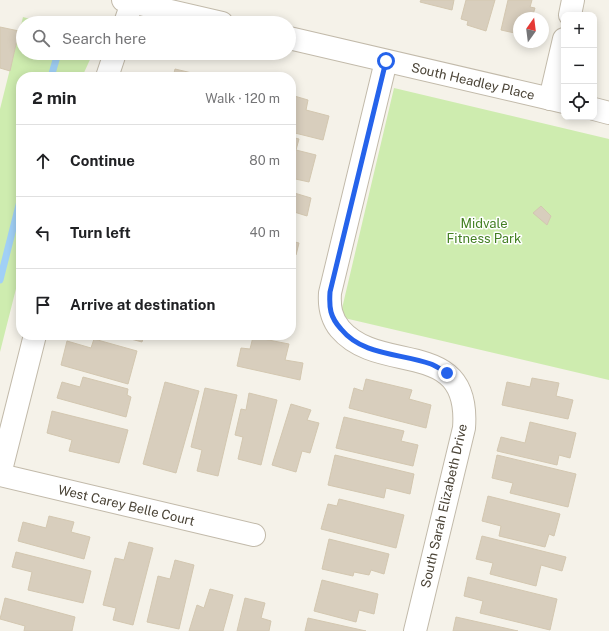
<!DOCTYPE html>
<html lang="en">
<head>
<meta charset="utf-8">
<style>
	body { margin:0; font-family:"Public Sans",sans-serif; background:#f6f6f6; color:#202124 }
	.controls { position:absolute; right:12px; top:12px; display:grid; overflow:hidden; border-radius:8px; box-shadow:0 2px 10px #0003 }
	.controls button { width:36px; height:36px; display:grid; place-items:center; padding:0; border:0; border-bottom:1px solid #e0e0e0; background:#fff; color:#202124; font:20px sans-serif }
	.compass { position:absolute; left:513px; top:12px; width:36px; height:36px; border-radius:50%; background:#fff; box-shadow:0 2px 10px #0003; rotate:14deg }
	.stop { position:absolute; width:12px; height:12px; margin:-9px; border:3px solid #2563eb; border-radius:50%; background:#fff }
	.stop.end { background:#2563eb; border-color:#fff; box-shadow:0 1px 4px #0008 }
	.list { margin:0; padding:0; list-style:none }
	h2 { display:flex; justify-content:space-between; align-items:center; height:52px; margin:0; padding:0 16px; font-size:17px }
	h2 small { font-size:13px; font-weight:400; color:#757577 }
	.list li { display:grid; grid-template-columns:26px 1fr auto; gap:12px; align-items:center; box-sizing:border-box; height:72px; padding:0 16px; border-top:1px solid #e0e0e0 }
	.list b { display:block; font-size:15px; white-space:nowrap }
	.list em { font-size:13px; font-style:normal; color:#757577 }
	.icon { flex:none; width:22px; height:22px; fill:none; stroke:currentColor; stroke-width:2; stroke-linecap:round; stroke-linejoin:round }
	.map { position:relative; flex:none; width:609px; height:631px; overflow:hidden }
	.search { position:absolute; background:#fff; box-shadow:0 2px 10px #0003; left:16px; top:16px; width:280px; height:44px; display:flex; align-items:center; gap:10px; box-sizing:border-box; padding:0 14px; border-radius:22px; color:#757577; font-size:15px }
	.panel { position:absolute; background:#fff; box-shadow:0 2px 10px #0003; left:16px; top:72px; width:280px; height:268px; border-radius:16px }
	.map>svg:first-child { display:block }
	.green { fill:#ceecaf }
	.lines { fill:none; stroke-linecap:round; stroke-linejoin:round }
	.stream { stroke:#a1d0f6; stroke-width:7 }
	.building { fill:#d8cebd; stroke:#d3c7b0 }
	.minor-casing { stroke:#c2baaa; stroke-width:24 }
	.minor { stroke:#fff; stroke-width:22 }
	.route { stroke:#2563eb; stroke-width:5 }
	.labels { text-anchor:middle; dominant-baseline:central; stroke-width:3; stroke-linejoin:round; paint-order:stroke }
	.street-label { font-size:13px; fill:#4a4336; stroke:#fff }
	.park-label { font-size:13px; fill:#448024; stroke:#fff }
</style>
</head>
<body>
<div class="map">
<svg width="609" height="631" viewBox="0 0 609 631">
	<rect width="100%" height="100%" fill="#f5f2e9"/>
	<path class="green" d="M 23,17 L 44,23 L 23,23 L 23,53 L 93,53 L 82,77 L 21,77 L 21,269 L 0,352 L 0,109 Z
		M 394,88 L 609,139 L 609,380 L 340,317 Z"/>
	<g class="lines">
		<path class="stream" d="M 51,77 L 58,53
			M 0,280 L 21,197"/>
	</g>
	<path class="building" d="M 421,0 L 454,0 L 452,10 L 420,2 Z
		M 466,0 L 495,0 L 486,31 L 467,25 L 468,21 L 461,19 Z
		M 508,0 L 532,0 L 530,7 L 535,8 L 532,18 L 519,18 L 519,34 L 501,30 Z
		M 0,27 L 19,31 L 10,71 L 0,68 Z
		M 175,69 L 209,77 L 173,77 Z
		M 291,95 L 308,100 L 306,110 L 329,116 L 323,140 L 291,132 Z
		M 291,137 L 299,139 L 296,150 L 316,155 L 309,182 L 291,178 Z
		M 291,192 L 311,198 L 307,216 L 291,211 Z
		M 541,206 L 551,216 L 547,225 L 533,213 Z
		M 291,241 L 299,243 L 296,255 L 291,254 Z
		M 116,335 L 144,335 L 142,342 Z
		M 253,337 L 289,344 L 285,360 L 303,363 L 300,380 L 237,366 L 241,348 L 250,349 Z
		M 94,339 L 137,351 L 128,384 L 61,365 L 67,341 L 91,348 Z
		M 83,377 L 128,389 L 127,395 L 131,397 L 126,417 L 57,398 L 62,382 L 80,387 Z
		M 532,378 L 559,383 L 556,396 L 573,400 L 568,419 L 502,405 L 507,382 L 530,387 Z
		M 366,379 L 412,390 L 409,399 L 431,405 L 426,428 L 349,408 L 354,388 L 363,391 Z
		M 165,382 L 199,391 L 176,473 L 143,464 Z
		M 205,388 L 237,395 L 218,476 L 197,471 L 202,450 L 191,447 Z
		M 249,393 L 277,400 L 261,465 L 238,459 L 243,437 L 235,435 L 241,409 L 246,410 Z
		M 291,404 L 311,410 L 307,420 L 319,423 L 310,453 L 302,451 L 296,472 L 272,465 Z
		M 52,411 L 128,430 L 119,463 L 69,451 L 72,440 L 47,433 Z
		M 344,417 L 404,431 L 401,441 L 418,445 L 413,466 L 336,448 Z
		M 530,422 L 576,433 L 570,458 L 559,455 L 557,465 L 497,451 L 501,437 L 525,443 Z
		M 335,455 L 414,474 L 410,494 L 386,488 L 384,498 L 328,485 Z
		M 497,455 L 576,474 L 568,507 L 510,493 L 513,483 L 492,478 Z
		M 488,496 L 560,514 L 554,536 L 549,534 L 545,547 L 499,536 L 501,526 L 482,521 Z
		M 339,499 L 404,515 L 396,548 L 321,529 L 328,504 L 337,506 Z
		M 49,516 L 74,522 L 71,532 L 90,537 L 84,559 L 18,541 L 23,522 L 46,528 Z
		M 482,536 L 566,557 L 562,571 L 541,565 L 536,586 L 490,574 L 493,563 L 476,559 Z
		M 329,539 L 389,554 L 384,574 L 371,570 L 369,575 L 354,572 L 353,576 L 322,569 Z
		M 129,542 L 153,548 L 133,625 L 113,620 L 116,608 L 103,605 L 115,558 L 124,560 Z
		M 16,552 L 91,571 L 83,603 L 28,590 L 32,572 L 12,567 Z
		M 175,560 L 194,565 L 179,629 L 147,622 L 158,576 L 170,579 Z
		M 468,577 L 557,599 L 550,630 L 480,613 L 483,601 L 464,596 Z
		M 322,580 L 378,594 L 374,614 L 359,610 L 356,622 L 314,611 Z
		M 210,589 L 233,595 L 223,631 L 189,631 L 197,605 L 204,608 Z
		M 5,598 L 75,617 L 72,631 L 24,631 L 25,626 L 0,619 Z
		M 245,598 L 265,603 L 261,618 L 271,621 L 269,631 L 237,631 Z
		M 456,617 L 518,631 L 453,631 Z
		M 308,618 L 366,631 L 305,631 Z"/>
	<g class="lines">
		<g class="minor-casing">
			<g id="minor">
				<path d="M 123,0 L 222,23"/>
				<path d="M 570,15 L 573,0"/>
				<path d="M 125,23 L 133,0"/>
				<path id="s1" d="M 289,38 L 564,102"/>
				<path d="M 386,61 L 330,293 C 329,307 331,318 340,329 C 380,376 471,336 464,428 L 415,631"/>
				<path d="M 107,77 L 115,53"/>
				<path d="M 550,99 L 564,39"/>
				<path d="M 594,109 L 609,113"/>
				<path d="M 0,474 L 35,335"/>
				<path id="s2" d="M 0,475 L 254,535"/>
			</g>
		</g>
		<use href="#minor" class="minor"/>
	</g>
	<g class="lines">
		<path class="route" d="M 386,61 L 330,292 C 329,308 330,317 341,329 C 363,356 400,353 431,364 C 436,366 442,370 447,373"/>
	</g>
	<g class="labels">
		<g class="street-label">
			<text stroke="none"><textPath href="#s1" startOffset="189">South Headley Place</textPath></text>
			<text stroke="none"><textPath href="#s2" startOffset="130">West Carey Belle Court</textPath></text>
			<text transform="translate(444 506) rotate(-77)">South Sarah Elizabeth Drive</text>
		</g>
		<g class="park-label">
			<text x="484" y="223">Midvale<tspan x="484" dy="15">Fitness Park</tspan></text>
		</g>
	</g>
</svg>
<div class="controls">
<button>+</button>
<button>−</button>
<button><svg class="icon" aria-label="locate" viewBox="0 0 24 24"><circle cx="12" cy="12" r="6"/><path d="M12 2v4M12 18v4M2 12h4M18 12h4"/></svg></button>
</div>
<svg class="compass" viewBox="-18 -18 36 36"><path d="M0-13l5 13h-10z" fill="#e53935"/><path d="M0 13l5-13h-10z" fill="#757577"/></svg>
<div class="stop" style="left:386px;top:61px"></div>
<div class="stop end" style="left:447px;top:373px"></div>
<div class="search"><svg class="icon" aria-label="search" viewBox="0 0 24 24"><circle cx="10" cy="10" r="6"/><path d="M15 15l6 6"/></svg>Search here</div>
<section class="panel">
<h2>2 min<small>Walk · 120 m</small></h2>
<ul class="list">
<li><svg class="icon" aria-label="ahead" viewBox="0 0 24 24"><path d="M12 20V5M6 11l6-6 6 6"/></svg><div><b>Continue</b></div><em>80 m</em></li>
<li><svg class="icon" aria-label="left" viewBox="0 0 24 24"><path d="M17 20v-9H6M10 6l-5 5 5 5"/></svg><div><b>Turn left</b></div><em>40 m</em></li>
<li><svg class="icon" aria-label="arrive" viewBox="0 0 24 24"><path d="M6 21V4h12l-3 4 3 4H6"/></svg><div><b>Arrive at destination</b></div></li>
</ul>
</section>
</div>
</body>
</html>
